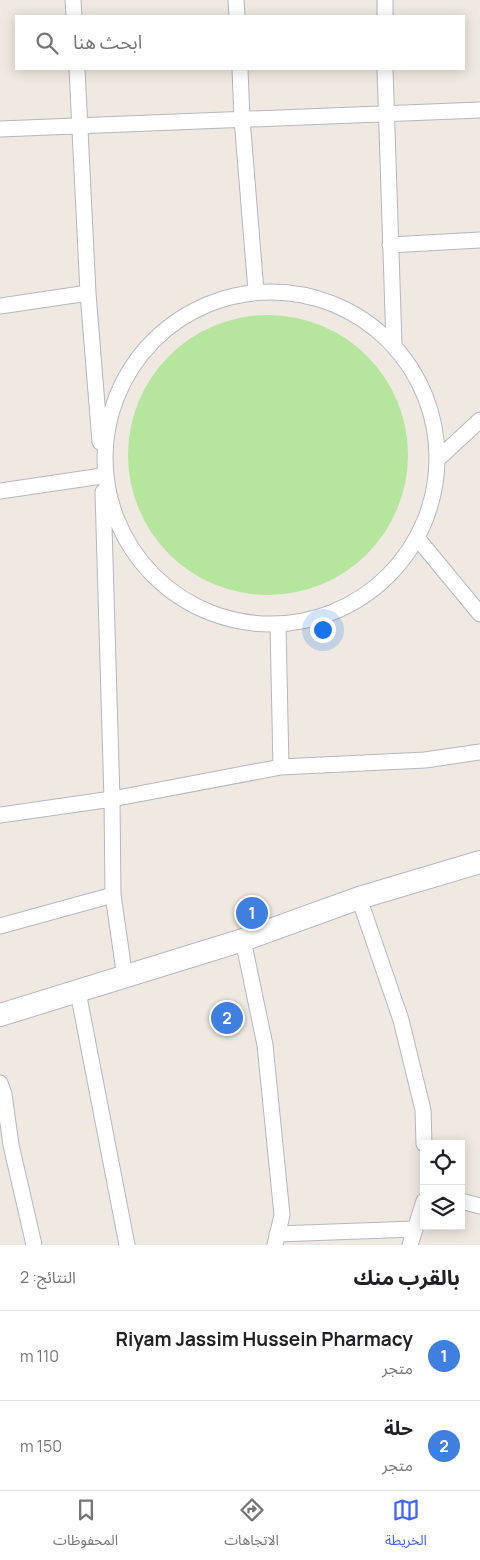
<!DOCTYPE html>
<html lang="ar">
<head>
<meta charset="utf-8">
<style>
	body { margin:0; font-family:Manrope,"Noto Sans Arabic",sans-serif; background:#f2f2f2; color:#202124; direction:rtl }
	.controls { position:absolute; right:15px; bottom:15px; display:grid; overflow:hidden; border-radius:0px; box-shadow:0 2px 12px #0003 }
	.controls button { width:45px; height:45px; display:grid; place-items:center; padding:0; border:0; border-bottom:1px solid #e0e0e0; background:#fff; color:#202124; font:25px sans-serif }
	.you { position:absolute; left:322px; top:629px; width:18px; height:18px; margin:-12px; border:4px solid #fff; border-radius:50%; background:#1a73e8; box-shadow:0 0 0 8px #1a73e833 }
	.badge { display:grid; place-items:center; width:32px; height:32px; border-radius:50%; background:#4264fb; color:#fff; font-size:16px; font-weight:700 }
	.pin { position:absolute; translate:-50% -50%; border:2px solid #fff; box-shadow:0 1px 5px #0006 }
	.list { margin:0; padding:0; list-style:none }
	h2 { display:flex; justify-content:space-between; align-items:center; height:65px; margin:0; padding:0 20px; font-size:21px }
	h2 small { font-size:16px; font-weight:400; color:#757577 }
	.list li { display:grid; grid-template-columns:32px 1fr auto; gap:15px; align-items:center; box-sizing:border-box; height:90px; padding:0 20px; border-top:1px solid #e0e0e0 }
	.list b { display:block; font-size:19px; white-space:nowrap }
	.list p { margin:0; font-size:16px; white-space:nowrap; color:#757577 }
	.list em { font-size:16px; font-style:normal; color:#757577 }
	.icon { flex:none; width:28px; height:28px; fill:none; stroke:currentColor; stroke-width:2; stroke-linecap:round; stroke-linejoin:round }
	.map { position:relative; flex:none; width:480px; height:1245px; overflow:hidden; direction:ltr }
	.search { position:absolute; background:#fff; box-shadow:0 2px 12px #0003; left:15px; right:15px; top:15px; height:55px; display:flex; align-items:center; gap:12px; box-sizing:border-box; padding:0 18px; border-radius:0px; color:#757577; font-size:19px }
	.sheet { height:245px; background:#fff }
	nav { display:flex; justify-content:space-around; align-items:center; box-sizing:border-box; height:70px; border-top:1px solid #e0e0e0; background:#fff; font-size:14px; color:#757577 }
	nav a { display:grid; justify-items:center; gap:2px }
	nav .on { color:#4264fb }
	.map>svg:first-child { display:block }
	.green { fill:#b6e59e }
	.lines { fill:none; stroke-linecap:round; stroke-linejoin:round }
	.street-casing { stroke:#b4b7c1; stroke-width:17 }
	.secondary-casing { stroke:#b4b7c1; stroke-width:24 }
	.street { stroke:#fff; stroke-width:15 }
	.secondary { stroke:#fff; stroke-width:22 }
</style>
</head>
<body>
<div class="map">
<svg width="480" height="1245" viewBox="0 0 480 1245">
	<rect width="100%" height="100%" fill="#efe9e1"/>
	<path class="green" d="M128 455a140 140 0 1 1 280 0a140 140 0 1 1-280 0Z"/>
	<g class="lines">
		<g class="street-casing">
			<path id="street" d="M 73,0 L 74,16
				M 236,0 L 237,16
				M 385,0 L 385,16
				M 77,69 L 88,293 L 100,442
				M 240,69 L 242,119 L 256,291
				M 385,69 L 394,344
				M 0,129 L 480,110
				M 390,245 L 480,240
				M105 458a166 166 0 1 1 332 0a166 166 0 1 1-332 0Z
				M 0,306 L 88,293
				M 438,459 L 480,420
				M 0,491 L 102,476
				M 103,492 L 112,799 L 113,895 L 125,978
				M 418,539 L 480,614
				M 278,625 L 281,767
				M 0,815 L 112,799 L 281,767 L 425,760 L 480,752
				M 359,898 L 401,1020 L 423,1110 L 424,1144
				M 0,926 L 113,895
				M 243,940 L 265,1045 L 282,1215 L 275,1245
				M 78,992 L 127,1245
				M 0,1083 L 4,1094 L 11,1145 L 34,1245
				M 461,1201 L 480,1206
				M 277,1234 L 415,1229
				M 410,1245 L 424,1201"/>
		</g>
		<g class="secondary-casing">
			<path id="secondary" d="M 0,1015 L 243,940 L 359,898 L 480,862"/>
		</g>
		<use href="#street" class="street"/>
		<use href="#secondary" class="secondary"/>
	</g>
</svg>
<div class="controls">
<button><svg class="icon" aria-label="locate" viewBox="0 0 24 24"><circle cx="12" cy="12" r="6"/><path d="M12 2v4M12 18v4M2 12h4M18 12h4"/></svg></button>
<button><svg class="icon" aria-label="layers" viewBox="0 0 24 24"><path d="M12 4l9 5-9 5-9-5zM3 14l9 5 9-5"/></svg></button>
</div>
<div class="you"></div>
<div class="pin badge" style="left:252px;top:913px;background:#3f7fe0">1</div>
<div class="pin badge" style="left:227px;top:1018px;background:#3f7fe0">2</div>
<div class="search"><svg class="icon" aria-label="search" viewBox="0 0 24 24"><circle cx="10" cy="10" r="6"/><path d="M15 15l6 6"/></svg>ابحث هنا</div>
</div>
<section class="sheet">
<h2>بالقرب منك<small>النتائج: 2</small></h2>
<ul class="list">
<li><span class="badge" style="background:#3f7fe0">1</span><div><b>Riyam Jassim Hussein Pharmacy</b><p>متجر</p></div><em>110 m</em></li>
<li><span class="badge" style="background:#3f7fe0">2</span><div><b>حلة</b><p>متجر</p></div><em>150 m</em></li>
</ul>
</section>
<nav>
<a class="on"><svg class="icon" aria-label="map" viewBox="0 0 24 24"><path d="M3 6l6-2 6 2 6-2v14l-6 2-6-2-6 2zM9 4v14M15 6v14"/></svg>الخريطة</a>
<a><svg class="icon" aria-label="directions" viewBox="0 0 24 24"><path d="M12 3l9 9-9 9-9-9zM9 14v-3h6M13 9l2 2-2 2"/></svg>الاتجاهات</a>
<a><svg class="icon" aria-label="saved" viewBox="0 0 24 24"><path d="M7 4h10v16l-5-4-5 4z"/></svg>المحفوظات</a>
</nav>
</body>
</html>
